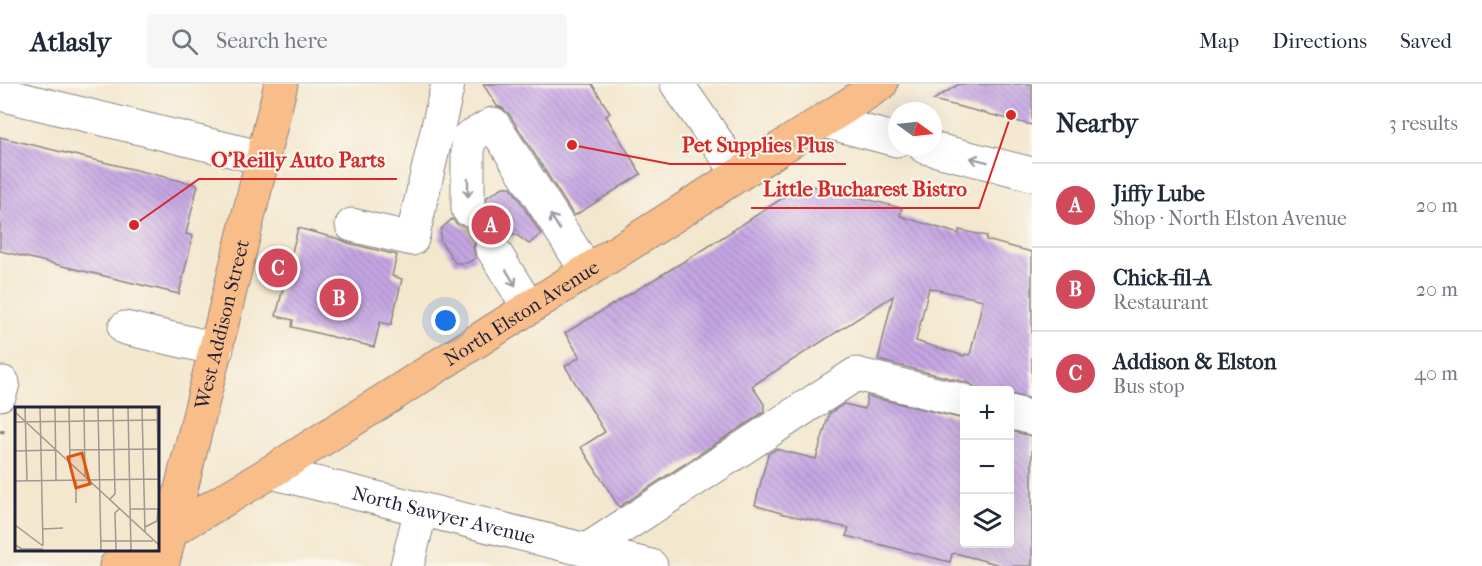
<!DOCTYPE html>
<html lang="en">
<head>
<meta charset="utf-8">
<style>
	body { margin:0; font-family:"IM FELL French Canon",serif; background:#f6f6f7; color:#1f2937 }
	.controls { position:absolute; right:18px; bottom:18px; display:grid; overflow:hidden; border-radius:6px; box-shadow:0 6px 24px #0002 }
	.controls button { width:54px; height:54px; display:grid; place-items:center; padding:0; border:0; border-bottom:2px solid #e0e1e3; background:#fff; color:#1f2937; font:30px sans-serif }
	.compass { position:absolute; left:888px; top:18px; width:54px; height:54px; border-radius:50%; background:#fff; box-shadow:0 6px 24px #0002; rotate:105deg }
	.you { position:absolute; left:446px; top:237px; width:21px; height:21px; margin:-15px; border:4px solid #fff; border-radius:50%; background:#1a73e8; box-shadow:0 0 0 9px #1a73e833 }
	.badge { display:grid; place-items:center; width:39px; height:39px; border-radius:50%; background:#d1495b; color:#fff; font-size:20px; font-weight:700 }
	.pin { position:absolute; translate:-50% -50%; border:3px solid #fff; box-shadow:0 2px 6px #0006 }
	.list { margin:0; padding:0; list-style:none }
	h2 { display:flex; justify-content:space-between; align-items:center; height:78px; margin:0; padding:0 24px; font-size:26px }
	h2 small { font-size:20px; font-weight:400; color:#747a83 }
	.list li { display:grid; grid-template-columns:39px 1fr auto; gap:18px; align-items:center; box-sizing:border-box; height:84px; padding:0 24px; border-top:2px solid #e0e1e3 }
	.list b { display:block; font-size:22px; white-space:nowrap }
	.list p { margin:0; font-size:20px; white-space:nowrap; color:#747a83 }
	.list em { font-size:20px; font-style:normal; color:#747a83 }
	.icon { flex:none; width:33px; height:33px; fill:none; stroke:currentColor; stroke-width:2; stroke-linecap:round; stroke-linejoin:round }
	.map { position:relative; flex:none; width:1032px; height:482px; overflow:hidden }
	header { display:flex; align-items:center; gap:36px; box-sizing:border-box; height:84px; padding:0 30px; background:#fff; border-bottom:2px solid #e0e1e3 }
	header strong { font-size:28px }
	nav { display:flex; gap:33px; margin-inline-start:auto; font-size:21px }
	.search { width:420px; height:54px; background:#f6f6f7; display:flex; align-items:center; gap:15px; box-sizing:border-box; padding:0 21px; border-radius:6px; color:#747a83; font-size:22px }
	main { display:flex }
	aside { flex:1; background:#fff }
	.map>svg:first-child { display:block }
	.building { fill:url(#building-back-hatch); fill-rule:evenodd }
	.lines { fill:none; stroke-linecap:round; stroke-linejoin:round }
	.minor-tunnel { stroke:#c9c0b1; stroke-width:33; stroke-dasharray:33 16; stroke-linecap:butt }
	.minor-casing { stroke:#8a8484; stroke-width:35 }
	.major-casing { stroke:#8a8484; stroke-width:35 }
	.path { stroke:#8a8484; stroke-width:4; stroke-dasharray:4.5 4.5; stroke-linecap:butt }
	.minor { stroke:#fff; stroke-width:33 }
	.major { stroke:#f8bd89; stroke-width:33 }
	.oneway { stroke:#9c9ca7 }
	.labels { text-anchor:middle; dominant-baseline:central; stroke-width:4.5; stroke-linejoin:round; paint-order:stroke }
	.street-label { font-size:20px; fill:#22223b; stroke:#fbf7ec }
	.inset-road { fill:none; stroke:#9f9893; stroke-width:1.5 }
	.view { fill:#de560e; fill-opacity:0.15; stroke:#de560e; stroke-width:3 }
	.inset-edge { fill:none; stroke:#22223b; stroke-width:3 }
	.leader { fill:none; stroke:#d62828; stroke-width:2 }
	.callout-dot { fill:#d62828; stroke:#fbf7ec; stroke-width:2 }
	.callout-label { font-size:21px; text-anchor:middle; font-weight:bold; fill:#d62828; stroke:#fbf7ec; stroke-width:4.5; stroke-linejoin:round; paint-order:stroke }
</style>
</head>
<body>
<header>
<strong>Atlasly</strong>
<div class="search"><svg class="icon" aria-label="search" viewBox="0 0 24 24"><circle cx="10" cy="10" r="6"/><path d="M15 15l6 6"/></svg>Search here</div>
<nav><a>Map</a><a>Directions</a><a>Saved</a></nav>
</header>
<main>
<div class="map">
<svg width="1032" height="482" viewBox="0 0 1032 482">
	<defs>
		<pattern id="building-back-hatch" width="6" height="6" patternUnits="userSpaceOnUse" patternTransform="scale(1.5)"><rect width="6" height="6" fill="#c6a6e4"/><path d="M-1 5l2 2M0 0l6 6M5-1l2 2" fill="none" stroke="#a087ba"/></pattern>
	</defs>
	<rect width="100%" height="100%" fill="#fbf7ec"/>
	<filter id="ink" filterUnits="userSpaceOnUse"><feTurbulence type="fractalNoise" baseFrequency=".0167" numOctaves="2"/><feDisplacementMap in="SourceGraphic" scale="12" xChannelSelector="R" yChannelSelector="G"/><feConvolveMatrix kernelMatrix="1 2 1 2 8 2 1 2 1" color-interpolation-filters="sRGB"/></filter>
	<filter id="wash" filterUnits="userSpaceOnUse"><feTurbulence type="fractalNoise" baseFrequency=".008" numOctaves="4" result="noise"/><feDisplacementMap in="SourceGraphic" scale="24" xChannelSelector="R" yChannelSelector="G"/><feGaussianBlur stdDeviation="1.35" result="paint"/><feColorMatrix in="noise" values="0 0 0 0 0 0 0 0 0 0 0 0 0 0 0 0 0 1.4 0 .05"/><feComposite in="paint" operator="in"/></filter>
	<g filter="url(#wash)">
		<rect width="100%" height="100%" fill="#f3e7ce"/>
		<g id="blocks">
			<path class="building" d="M 483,0 L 592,0 L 610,29 L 606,32 L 641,90 L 574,132 L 509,30 L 502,24 L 497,22 Z
				M 959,0 L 1032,0 L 1032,41 L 933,16 Z
				M 0,53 L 198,101 L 186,150 L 193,152 L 179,210 L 0,167 Z
				M 804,100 L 902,124 L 900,132 L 959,150 L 959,146 L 987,152 L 986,156 L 1032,168 L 1032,315 L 1010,310 L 1010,306 L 979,306 L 969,299 L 878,276 L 893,212 L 752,302 L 764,320 L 764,328 L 619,423 L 581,363 L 605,348 L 565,282 L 580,273 L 565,249 L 703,166 ZM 929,204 L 983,216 L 970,271 L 965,270 L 964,272 L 916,257 Z
				M 503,103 L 511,103 L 541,150 L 529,160 L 515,150 L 508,154 L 500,147 L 491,145 L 483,148 L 475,156 L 473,165 L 476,174 L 467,179 L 455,179 L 440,156 L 441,145 L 452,135 L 458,141 L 467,144 L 478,141 L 484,134 L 487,113 Z
				M 298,144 L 339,155 L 348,159 L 397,171 L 392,192 L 402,195 L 391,241 L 380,238 L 374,263 L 292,243 L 293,236 L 276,232 Z
				M 867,312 L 964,335 L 964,459 L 1010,459 L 1010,347 L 1032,352 L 1032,482 L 1004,482 L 955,469 L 952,470 L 950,478 L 846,452 L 849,444 L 784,430 L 755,421 L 768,370 L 776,365 L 816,375 L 829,330 L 844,320 L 865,325 Z"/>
		</g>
	</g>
	<g filter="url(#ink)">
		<use href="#blocks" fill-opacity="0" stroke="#8a8484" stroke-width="1.5"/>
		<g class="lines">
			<path class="minor-tunnel" d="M 468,125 L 492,164"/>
			<g class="minor-casing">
				<g id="minor">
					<path d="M 677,0 L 739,90"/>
					<path d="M 0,10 L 263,74"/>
					<path d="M 824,37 L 897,56"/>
					<path d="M 925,63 L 1032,90"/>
					<path d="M 468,125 L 468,54 L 493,40 L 587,187"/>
					<path d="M 352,141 L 412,155 L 448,0"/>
					<path d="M 492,164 L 529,224"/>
					<path d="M 125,244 L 217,265"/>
					<path d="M 0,310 L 3,299"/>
					<path d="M 1010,328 L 1032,334"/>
					<path id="s1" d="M 271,388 L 651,482"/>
					<path d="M 587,466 L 856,290 L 964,317"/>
					<path d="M 407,482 L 421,425"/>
				</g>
			</g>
			<g class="major-casing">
				<g id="major">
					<path id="s2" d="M 158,455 L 271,388 L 881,0"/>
					<path d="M 116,482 L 141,466"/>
					<path id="s3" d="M 162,482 L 281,0"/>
				</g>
			</g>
			<path class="path" d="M 0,347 L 7,348"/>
			<use href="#minor" class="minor"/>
			<use href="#major" class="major"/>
		</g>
		<defs><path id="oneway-shaft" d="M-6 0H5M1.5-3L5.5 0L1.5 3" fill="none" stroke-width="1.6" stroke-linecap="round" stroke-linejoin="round" transform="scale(1.5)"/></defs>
		<g class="oneway">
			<use href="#oneway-shaft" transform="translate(979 76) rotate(-166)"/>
			<use href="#oneway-shaft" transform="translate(468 104) rotate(90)"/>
			<use href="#oneway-shaft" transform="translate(555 138) rotate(-122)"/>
			<use href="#oneway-shaft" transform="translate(511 194) rotate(59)"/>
		</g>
	</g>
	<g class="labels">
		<g class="street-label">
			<text stroke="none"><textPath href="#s2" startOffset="428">North Elston Avenue</textPath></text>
			<text stroke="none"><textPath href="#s3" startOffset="249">West Addison Street</textPath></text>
			<text stroke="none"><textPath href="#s1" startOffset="178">North Sawyer Avenue</textPath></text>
		</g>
	</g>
	<g transform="translate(15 323)">
		<rect width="144" height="144" fill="#f3e7ce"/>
		<path class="inset-road" d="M 10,0 L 12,73M 25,0 L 28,138M 40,0 L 41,73M 54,0 L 55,56M 69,0 L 70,70M 83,0 L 86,144M 113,0 L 116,144M 127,0 L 130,125M 142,0 L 144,97M 0,5 L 144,138M 0,15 L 144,13M 55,43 L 144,42M 0,44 L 41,43M 61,73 L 61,96M 0,74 L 144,72M 95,92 L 100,87 L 98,0M 115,102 L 144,102M 0,118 L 28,139M 130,120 L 142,114 L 143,102M 28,122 L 48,121M 86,134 L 138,134M 0,138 L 7,142 L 28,142M 101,144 L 100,106 L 105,101"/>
		<path class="view" d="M 67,46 L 75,77 L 61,81 L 53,50 Z"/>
		<rect width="144" height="144" class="inset-edge"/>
	</g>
	<path class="leader" d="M572 61L670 80H846M134 141L199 95H397M1011 31L979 124H751"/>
	<g class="callout-dot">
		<circle cx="572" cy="61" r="6"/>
		<circle cx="134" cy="141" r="6"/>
		<circle cx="1011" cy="31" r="6"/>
	</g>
	<g class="callout-label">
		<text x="758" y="68">Pet Supplies Plus</text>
		<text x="298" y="83">O'Reilly Auto Parts</text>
		<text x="865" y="112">Little Bucharest Bistro</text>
	</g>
</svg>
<div class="controls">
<button>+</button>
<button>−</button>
<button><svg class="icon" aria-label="layers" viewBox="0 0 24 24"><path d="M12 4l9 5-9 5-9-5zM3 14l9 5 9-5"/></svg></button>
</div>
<svg class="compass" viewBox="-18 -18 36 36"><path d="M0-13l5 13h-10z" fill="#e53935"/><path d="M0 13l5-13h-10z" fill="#747a83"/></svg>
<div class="you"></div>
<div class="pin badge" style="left:491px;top:141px">A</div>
<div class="pin badge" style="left:339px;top:214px">B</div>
<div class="pin badge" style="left:278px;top:184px">C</div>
</div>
<aside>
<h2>Nearby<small>3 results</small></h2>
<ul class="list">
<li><span class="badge">A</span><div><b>Jiffy Lube</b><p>Shop · North Elston Avenue</p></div><em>20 m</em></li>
<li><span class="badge">B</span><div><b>Chick-fil-A</b><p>Restaurant</p></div><em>20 m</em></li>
<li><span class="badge">C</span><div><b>Addison &amp; Elston</b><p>Bus stop</p></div><em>40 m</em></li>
</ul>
</aside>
</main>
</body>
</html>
